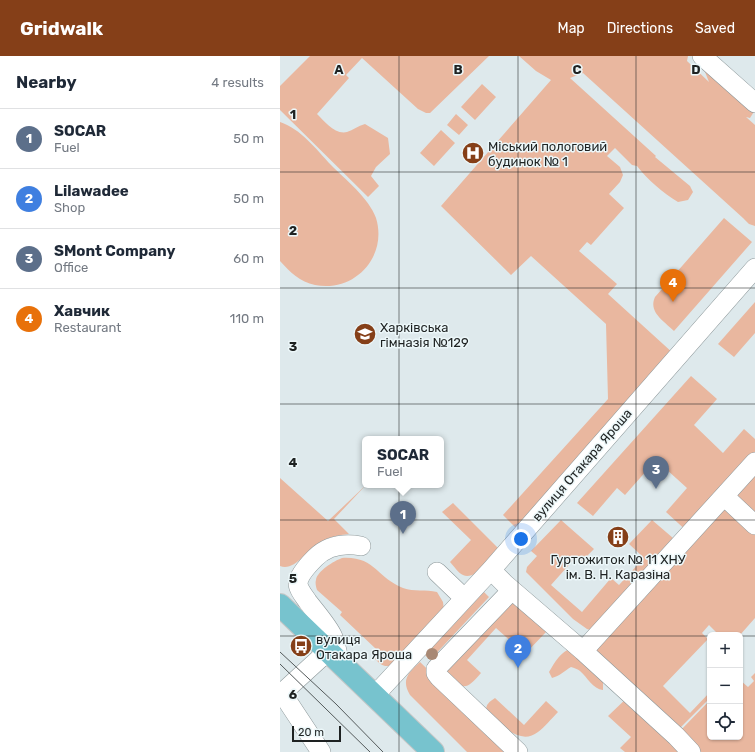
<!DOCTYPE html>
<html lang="en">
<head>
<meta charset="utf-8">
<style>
	body { margin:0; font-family:Rubik,sans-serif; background:#f6f6f7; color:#1f2937 }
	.controls { position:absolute; right:12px; bottom:12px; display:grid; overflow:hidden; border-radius:6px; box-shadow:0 1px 3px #0004 }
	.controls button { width:36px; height:36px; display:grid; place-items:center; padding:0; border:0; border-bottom:1px solid #e0e1e3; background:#fff; color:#1f2937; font:20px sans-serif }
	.scale { position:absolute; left:12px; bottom:10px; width:49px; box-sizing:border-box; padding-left:4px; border:2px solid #1e2222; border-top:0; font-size:11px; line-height:14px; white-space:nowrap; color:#1e2222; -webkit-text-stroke:3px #ecf7f9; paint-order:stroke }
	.you { position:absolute; left:241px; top:483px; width:14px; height:14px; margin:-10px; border:3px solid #fff; border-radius:50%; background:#1a73e8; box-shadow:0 0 0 6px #1a73e833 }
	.badge { display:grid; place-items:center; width:26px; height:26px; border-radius:50%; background:#853f18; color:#fff; font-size:13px; font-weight:700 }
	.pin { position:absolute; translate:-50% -33px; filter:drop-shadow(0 1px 2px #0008) }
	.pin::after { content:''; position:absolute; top:21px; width:14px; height:12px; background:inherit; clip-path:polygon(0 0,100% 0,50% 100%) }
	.popup { position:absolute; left:82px; top:380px; width:82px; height:52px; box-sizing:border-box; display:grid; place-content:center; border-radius:6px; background:#fff; filter:drop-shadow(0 1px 3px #0005); font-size:13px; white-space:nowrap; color:#747a83 }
	.popup b { font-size:15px; color:#1f2937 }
	.popup::after { content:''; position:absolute; left:50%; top:100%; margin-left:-8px; border:8px solid transparent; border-top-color:#fff }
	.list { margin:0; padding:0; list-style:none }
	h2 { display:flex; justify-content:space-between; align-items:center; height:52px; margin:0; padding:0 16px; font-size:17px }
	h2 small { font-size:13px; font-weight:400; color:#747a83 }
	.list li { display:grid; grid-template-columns:26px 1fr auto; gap:12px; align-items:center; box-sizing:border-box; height:60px; padding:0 16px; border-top:1px solid #e0e1e3 }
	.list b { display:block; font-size:15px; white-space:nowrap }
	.list p { margin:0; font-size:13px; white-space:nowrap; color:#747a83 }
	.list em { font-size:13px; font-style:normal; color:#747a83 }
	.icon { flex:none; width:22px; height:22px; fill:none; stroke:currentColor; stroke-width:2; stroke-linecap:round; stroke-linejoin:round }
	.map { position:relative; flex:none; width:475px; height:696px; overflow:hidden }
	header { display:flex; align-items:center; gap:24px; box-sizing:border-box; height:56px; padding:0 20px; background:#853f18; color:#fff }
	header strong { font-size:19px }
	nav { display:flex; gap:22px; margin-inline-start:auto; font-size:14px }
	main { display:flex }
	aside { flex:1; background:#fff }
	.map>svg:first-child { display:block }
	.green { fill:#e9b79f }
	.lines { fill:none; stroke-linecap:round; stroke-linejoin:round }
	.minor-casing { stroke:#8c9799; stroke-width:20 }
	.major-casing { stroke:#c4c6c6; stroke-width:24 }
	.minor { stroke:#fff; stroke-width:19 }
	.major { stroke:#77c3ce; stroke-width:22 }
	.tram { stroke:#545a5b; stroke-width:1 }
	.tree { fill:#a88874 }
	.grid { fill:none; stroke:#1e2222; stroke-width:1; stroke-opacity:0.55 }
	.labels { text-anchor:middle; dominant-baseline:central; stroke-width:3; stroke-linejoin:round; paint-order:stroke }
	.poi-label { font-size:13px; fill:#1e2222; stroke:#ecf7f9; text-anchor:start }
	.street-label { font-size:13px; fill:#1e2222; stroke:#ecf7f9 }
	.grid-label { font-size:13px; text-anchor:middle; font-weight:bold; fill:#1e2222; stroke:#ecf7f9; stroke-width:3; stroke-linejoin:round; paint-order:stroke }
</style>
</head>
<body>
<header>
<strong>Gridwalk</strong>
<nav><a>Map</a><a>Directions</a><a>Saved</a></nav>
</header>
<main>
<aside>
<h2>Nearby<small>4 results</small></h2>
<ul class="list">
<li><span class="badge" style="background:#5c6f8a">1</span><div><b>SOCAR</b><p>Fuel</p></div><em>50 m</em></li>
<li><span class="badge" style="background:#3f7fe0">2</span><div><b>Lilawadee</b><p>Shop</p></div><em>50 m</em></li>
<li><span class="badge" style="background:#5c6f8a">3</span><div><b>SMont Company</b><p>Office</p></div><em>60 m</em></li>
<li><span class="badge" style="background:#e8710a">4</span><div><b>Хавчик</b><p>Restaurant</p></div><em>110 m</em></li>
</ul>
</aside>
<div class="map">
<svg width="475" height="696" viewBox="0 0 475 696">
	<rect width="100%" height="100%" fill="#dee9ec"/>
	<path class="green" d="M 30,0 L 209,0 L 150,57 L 146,57 L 138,53 L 82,2 L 66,19 L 69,22 L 37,58 C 44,65 55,79 67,76 C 73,74 78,70 85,68 L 108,82 L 110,98 L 96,111 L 91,120 L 99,130 L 88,141 L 0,54 L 0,30 Z
		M 239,0 L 408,0 L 407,5 L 429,26 L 425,16 L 413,0 L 432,0 L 475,54 L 470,62 L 466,61 L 475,69 L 475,170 L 469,168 L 463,162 L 303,17 L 290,22 L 376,100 L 375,101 L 410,130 L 413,136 L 408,144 L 398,146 C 382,136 368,124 357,110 L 352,109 L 335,92 L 327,100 L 340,111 L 343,119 L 340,126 L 329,138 L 344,152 L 311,189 L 307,186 L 299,195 L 337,228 L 328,238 L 394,298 L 238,474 L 223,459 L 328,343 L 326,268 L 251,200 L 231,219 L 161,150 L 271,24 L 256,15 Z
		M 202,28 L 216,41 L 195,64 L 181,51 Z
		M 176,58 L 188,69 L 179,79 L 167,69 Z
		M 0,66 C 21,73 36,93 51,109 C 65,123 89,142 96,162 C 108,201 74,237 35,229 C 20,226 10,216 0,205 Z
		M 161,74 L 175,87 L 154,110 L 140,97 Z
		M 444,162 L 472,186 L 394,275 C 384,265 368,256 375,241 Z
		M 475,246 L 475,277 L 454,301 L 438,288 Z
		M 411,320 L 437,343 L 414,369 L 443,397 L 464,373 L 475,383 L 475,562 L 460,579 L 439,579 L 429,569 L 422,577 L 428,583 L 383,630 L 410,657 L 430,636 L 430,642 L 398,674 L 314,594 L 322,578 L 307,573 L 293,563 L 246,516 L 247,511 L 257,500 L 251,495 L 281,464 L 314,493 L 302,505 L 296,501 L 271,529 L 302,556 L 331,522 L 339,529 L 361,505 L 362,500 L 349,488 L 372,464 L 400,488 L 410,478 L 386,456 L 407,432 L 376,404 L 345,439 L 337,432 L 313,460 L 297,447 Z
		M 0,422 L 48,465 L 86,429 L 54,463 L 69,478 C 58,479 48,481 39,487 C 27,494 14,516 0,510 Z
		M 173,447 L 220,494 C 212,502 195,525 183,519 C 178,517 174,510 170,506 L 191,484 L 162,456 Z
		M 62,502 C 95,500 97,522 123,532 C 134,536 146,533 157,536 L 163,546 L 164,555 L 115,608 C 105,612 102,610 95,603 L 96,593 L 60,559 L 62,556 L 37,534 C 36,531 35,527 36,524 C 37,515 54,505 62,502 Z
		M 204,536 L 209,541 L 150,604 L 145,599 Z
		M 236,546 L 267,575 L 245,598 L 216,572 L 187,604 L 201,617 C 184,637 183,632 165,617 L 231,548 Z
		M 292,592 L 323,623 L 323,634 C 313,633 307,621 300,615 C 298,613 294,612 291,611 C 284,615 280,620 272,622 L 269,616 C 275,606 280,596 292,592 Z
		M 140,606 L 233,696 L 187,696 L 130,639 C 121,624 128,617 140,606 Z
		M 475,617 L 475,696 L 420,696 L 400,675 L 430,644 L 430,681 L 460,681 L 460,624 L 468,631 L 474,625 L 471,621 Z
		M 349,640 L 406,696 L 345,696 L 340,692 L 351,681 L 328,660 Z
		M 215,642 L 244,669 L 266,645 L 278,656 C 271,663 265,671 258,676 C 239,691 219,666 206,655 C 206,648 209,646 215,642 Z"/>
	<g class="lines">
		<g class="minor-casing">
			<path id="minor" d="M 422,0 L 475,47
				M 444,440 L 475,469
				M 211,514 L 225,528 L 303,595 L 396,680 L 411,696
				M 157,516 L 184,542
				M 232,534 L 156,613 L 156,617 L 159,621 L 238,696
				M 303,595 L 475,406
				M 60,608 C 58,599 56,589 53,581 C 49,571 35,555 28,546 C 24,540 18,533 18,527 C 19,519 30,507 35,502 C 48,489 64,487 81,490
				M 2,637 L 41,696
				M 2,637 L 48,595
				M 95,639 L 211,514 L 475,212"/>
		</g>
		<g class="major-casing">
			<path id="major" d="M 0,549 L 153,696"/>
		</g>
		<use href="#minor" class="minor"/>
		<use href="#major" class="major"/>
		<path class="tram" d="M 0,596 L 56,648 L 103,696
			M 0,608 L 90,696"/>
	</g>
	<circle class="tree" cx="152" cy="598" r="6"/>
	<path class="grid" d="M 119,0 L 119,696M 238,0 L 238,696M 356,0 L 356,696M 0,116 L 475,116M 0,232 L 475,232M 0,348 L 475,348M 0,464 L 475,464M 0,580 L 430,580M 460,580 L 475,580"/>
	<defs>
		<g id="hospital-disc" transform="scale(1.15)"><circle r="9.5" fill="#853f18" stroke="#ecf7f9"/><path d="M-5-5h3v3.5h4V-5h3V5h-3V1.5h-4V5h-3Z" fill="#fff"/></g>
		<g id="school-disc" transform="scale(1.15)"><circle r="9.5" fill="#853f18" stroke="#ecf7f9"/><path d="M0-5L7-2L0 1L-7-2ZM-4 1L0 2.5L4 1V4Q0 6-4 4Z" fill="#fff"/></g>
		<g id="building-disc" transform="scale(1.15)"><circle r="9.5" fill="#853f18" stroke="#ecf7f9"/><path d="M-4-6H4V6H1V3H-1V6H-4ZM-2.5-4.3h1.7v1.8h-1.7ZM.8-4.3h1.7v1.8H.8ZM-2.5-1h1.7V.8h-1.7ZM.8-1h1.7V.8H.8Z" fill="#fff"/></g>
		<g id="bus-disc" transform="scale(1.15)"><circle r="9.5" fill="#853f18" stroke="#ecf7f9"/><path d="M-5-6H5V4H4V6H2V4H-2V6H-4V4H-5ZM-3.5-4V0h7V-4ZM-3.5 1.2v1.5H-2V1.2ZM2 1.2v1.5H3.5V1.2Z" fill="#fff"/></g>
	</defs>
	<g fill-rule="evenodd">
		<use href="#hospital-disc" x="193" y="97"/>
		<use href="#school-disc" x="85" y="278"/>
		<use href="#building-disc" x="338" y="481"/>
		<use href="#bus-disc" x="21" y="590"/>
	</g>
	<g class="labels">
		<g class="poi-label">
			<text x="208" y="90">Міський пологовий<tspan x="208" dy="15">будинок № 1</tspan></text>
			<text x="100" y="271">Харківська<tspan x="100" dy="15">гімназія №129</tspan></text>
			<text x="338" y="503" text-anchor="middle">Гуртожиток № 11 ХНУ<tspan x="338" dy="15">ім. В. Н. Каразіна</tspan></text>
			<text x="36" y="583">вулиця<tspan x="36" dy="15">Отакара Яроша</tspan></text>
		</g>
		<g class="street-label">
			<text transform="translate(302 409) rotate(-49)">вулиця Отакара Яроша</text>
		</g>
	</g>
	<g class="grid-label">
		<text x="59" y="18">A</text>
		<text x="178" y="18">B</text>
		<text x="297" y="18">C</text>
		<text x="416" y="18">D</text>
		<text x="13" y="63">1</text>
		<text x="13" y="179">2</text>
		<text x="13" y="295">3</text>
		<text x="13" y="411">4</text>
		<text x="13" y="527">5</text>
		<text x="13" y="643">6</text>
	</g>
</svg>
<div class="controls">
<button>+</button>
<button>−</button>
<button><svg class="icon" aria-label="locate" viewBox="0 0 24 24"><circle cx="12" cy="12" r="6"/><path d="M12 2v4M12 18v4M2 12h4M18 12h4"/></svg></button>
</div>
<div class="scale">20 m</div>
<div class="you"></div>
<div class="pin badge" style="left:123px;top:478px;background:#5c6f8a">1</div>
<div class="popup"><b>SOCAR</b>Fuel</div>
<div class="pin badge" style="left:238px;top:612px;background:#3f7fe0">2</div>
<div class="pin badge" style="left:376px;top:433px;background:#5c6f8a">3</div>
<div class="pin badge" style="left:393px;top:246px;background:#e8710a">4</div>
</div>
</main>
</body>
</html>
